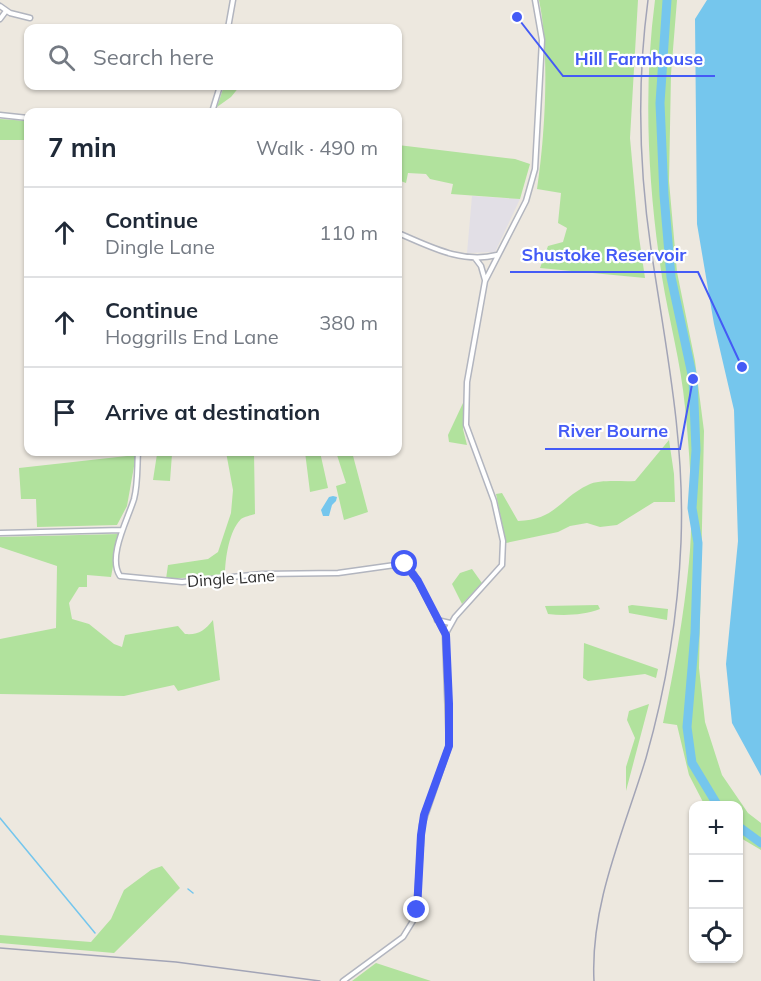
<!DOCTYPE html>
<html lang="en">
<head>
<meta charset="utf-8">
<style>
	body { margin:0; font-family:Mulish,sans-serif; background:#f6f6f7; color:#1f2937 }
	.controls { position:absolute; right:18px; bottom:18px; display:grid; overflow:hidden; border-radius:12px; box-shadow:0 2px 4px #0004 }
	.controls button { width:54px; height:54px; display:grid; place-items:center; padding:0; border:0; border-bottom:2px solid #e0e1e3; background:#fff; color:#1f2937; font:30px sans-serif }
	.stop { position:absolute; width:18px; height:18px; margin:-14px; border:4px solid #445bf6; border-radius:50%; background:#fff }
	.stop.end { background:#445bf6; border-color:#fff; box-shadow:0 2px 6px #0008 }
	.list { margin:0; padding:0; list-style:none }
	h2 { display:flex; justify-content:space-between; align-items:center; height:78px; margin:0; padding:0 24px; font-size:26px }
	h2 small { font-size:20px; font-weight:400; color:#747a83 }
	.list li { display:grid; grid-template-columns:39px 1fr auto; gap:18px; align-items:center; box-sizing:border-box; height:90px; padding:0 24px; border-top:2px solid #e0e1e3 }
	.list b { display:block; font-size:22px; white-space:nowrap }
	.list p { margin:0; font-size:20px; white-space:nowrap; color:#747a83 }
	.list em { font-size:20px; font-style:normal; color:#747a83 }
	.icon { flex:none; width:33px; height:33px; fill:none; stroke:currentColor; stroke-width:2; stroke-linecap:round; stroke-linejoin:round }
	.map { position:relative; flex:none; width:761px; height:981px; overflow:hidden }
	.search { position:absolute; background:#fff; box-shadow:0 2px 4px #0004; left:24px; top:24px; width:378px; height:66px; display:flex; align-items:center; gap:15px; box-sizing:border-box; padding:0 21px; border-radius:12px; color:#747a83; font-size:22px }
	.panel { position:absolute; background:#fff; box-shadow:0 2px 4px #0004; left:24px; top:108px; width:378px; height:348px; border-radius:12px }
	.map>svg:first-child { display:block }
	.industrial { fill:#e2dfe6 }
	.green { fill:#b1e29d }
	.water { fill:#75c6ed }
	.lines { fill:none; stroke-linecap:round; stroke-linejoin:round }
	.stream { stroke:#75c6ed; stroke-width:1.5 }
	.river { stroke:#75c6ed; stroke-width:9 }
	.minor-casing { stroke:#b2b5bf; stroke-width:7 }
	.minor { stroke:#fff; stroke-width:4 }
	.rail { stroke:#a2a4b6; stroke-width:1.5 }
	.route { stroke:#445bf6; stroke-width:8 }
	.labels { text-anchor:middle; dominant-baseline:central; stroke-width:4.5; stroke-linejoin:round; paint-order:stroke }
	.street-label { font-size:16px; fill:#2c2c2c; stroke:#fff }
	.leader { fill:none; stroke:#445bf6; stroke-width:2 }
	.callout-dot { fill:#445bf6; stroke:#fff; stroke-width:2 }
	.callout-label { font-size:18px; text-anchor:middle; font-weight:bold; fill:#445bf6; stroke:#fff; stroke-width:4.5; stroke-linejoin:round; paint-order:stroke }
</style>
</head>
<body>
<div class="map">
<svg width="761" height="981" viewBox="0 0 761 981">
	<rect width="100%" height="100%" fill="#ede8df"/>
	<path class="industrial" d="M 472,196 L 520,199 L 495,252 L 467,253 Z"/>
	<path class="green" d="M 539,0 L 638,0 L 630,138 L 639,237 L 645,278 L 540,268 L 548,246 L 563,242 L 567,228 L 558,223 L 561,193 L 537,189 C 545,137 550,51 539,0 Z
		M 655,0 L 677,0 L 671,74 L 669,181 L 677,272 L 695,361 L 704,431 L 699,668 L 705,722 L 722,775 L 748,813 L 761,823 L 761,850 L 739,837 L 738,806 L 704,804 L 689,775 L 677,725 L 663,723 C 674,670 684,616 689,562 C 694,512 690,457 685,407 C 681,363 669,320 662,277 C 648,186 643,91 655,0 Z
		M 224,86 L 240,86 L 231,97 L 217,107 Z
		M 0,119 L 28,121 L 28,164 L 26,140 L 0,140 Z
		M 398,145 L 515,159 L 530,164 L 520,199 L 451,194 L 453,184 L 430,179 L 426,174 L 408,173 L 406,183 L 398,180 Z
		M 463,403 L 463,429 L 467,445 L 449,442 L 448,435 Z
		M 669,440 L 674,474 L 675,502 L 654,502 L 617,525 L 600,527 L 587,523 L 570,526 L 558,532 L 506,543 L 496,494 L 502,493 L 518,521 C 556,520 560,498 588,485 C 600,479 621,482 635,481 Z
		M 226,452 L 254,452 L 255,514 C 251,515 244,517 241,519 C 229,531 225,559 225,575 L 166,579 L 168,565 L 208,559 L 218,552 L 231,513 L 233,490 Z
		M 305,452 L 320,452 L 328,488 L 310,492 Z
		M 336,452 L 352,452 L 368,512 L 344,520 L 336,486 L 346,483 Z
		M 157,454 L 172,454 L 170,481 L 153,480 Z
		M 136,455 L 127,506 L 117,525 L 37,527 L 36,499 L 21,499 L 19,468 Z
		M 119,534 L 111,577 L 87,575 L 87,587 L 79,587 L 69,603 L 72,619 L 89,624 L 114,644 L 122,647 L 125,635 L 178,626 L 185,634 C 199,635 204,631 213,620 L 220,680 L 178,691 L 174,685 L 124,696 L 0,694 L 0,639 L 56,628 L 57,566 L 0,547 L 0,537 Z
		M 472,569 L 482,583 L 462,604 L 452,584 L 460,573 Z
		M 598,605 L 600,609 C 584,615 565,616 548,614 L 545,606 Z
		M 632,605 L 668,609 L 667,620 L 629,613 L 628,606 Z
		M 584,643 L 658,669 L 656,678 L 645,674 L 588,681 L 583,678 Z
		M 649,704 L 626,791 L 626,767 L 635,738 L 627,720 L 629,711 Z
		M 162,866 L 180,888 L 114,953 L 0,943 L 0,935 L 91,942 L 111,919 L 124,890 L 151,870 Z
		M 376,963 L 431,981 L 352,981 Z"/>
	<path class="water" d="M 707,0 L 761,0 L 761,776 L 732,723 L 726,664 L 738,541 L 734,410 L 714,324 L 697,224 L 695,19 Z
		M 333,496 L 337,497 L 336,501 L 332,505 L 329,516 L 323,516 L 321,510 L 329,497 Z"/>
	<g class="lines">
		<path class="stream" d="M 0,818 L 95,933
			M 188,889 L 193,893"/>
		<path class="river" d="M 667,0 L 660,103 L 664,195 L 671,277 L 693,379 L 696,450 L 692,508 L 698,543 L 695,633 L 687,727 L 692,763 L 718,806
			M 738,826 L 761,843"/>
		<g class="minor-casing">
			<path id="minor" d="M 0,6 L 10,13 L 30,18
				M 0,19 L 6,11
				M 228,28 L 233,0
				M 212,112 L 220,86
				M 0,115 L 28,118
				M 398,233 C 429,246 461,264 497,255
				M 475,258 L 481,266 L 485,280
				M 138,452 C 137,467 138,484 134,499 C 128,519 107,557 120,576 L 182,582 L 262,574 L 338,573 L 402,564 L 414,574 L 445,634
				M 0,533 L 122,530
				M 437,620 L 450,623
				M 343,981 L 403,937 L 416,916 L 422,825 L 449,746 L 445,635 L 455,617 L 502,565 L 503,541 L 494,501 L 466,425 L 467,382 L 485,281 L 526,201 L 535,169 L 542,40 L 535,0"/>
		</g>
		<use href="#minor" class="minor"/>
		<path class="rail" d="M 0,948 L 176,962 L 320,981
			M 594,981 C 590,904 624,831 646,758 C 666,688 678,615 681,542 C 685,440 666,349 651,249 C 639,167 637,82 648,0"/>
	</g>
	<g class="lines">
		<path class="route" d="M 405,564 L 418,581 L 446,635 L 449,704 L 449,746 L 424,815 L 421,835 L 417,910"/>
	</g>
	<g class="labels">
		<g class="street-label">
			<text transform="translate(231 578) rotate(-4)">Dingle Lane</text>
		</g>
	</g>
	<path class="leader" d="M517 17L563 76H715M742 367L698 272H510M693 379L680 449H545"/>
	<g class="callout-dot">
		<circle cx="517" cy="17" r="6"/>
		<circle cx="742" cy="367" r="6"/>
		<circle cx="693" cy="379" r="6"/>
	</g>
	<g class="callout-label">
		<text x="639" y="65">Hill Farmhouse</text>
		<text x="604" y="261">Shustoke Reservoir</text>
		<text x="613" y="437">River Bourne</text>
	</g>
</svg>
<div class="controls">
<button>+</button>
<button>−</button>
<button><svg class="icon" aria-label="locate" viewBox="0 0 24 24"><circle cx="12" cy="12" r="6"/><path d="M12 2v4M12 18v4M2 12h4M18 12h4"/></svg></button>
</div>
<div class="stop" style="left:405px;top:564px"></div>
<div class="stop end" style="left:417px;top:910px"></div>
<div class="search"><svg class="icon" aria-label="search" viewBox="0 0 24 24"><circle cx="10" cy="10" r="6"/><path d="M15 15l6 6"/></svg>Search here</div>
<section class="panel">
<h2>7 min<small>Walk · 490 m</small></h2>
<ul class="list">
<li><svg class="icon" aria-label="ahead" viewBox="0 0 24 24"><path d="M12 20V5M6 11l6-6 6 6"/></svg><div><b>Continue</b><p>Dingle Lane</p></div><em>110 m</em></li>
<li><svg class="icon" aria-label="ahead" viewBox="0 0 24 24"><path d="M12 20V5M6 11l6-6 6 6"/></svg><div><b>Continue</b><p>Hoggrills End Lane</p></div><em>380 m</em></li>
<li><svg class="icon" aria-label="arrive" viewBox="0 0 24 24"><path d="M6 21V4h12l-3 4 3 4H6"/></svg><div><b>Arrive at destination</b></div></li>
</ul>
</section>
</div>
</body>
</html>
